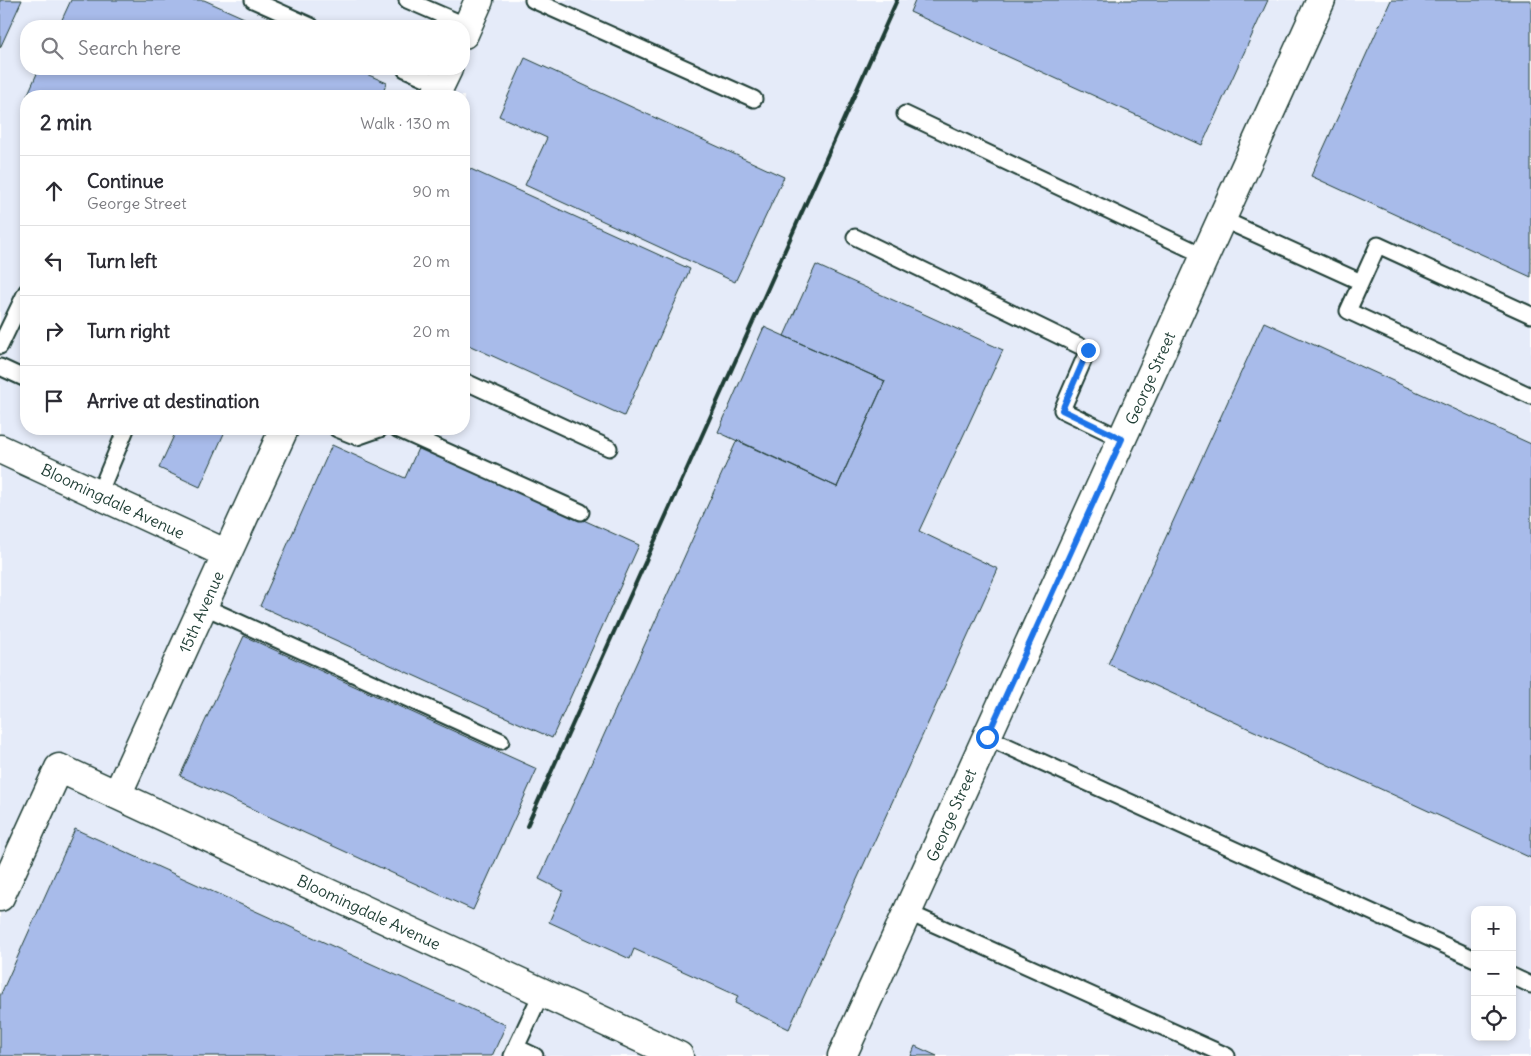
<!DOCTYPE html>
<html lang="en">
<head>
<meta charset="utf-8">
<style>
	body { margin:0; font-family:Delius,sans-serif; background:#f2f2f3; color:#2b2b33 }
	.controls { position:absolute; right:15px; bottom:15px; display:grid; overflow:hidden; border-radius:10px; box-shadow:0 2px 8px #0003 }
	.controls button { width:45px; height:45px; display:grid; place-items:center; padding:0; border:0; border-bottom:1px solid #e1e1e2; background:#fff; color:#2b2b33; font:25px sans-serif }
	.stop { position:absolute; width:15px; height:15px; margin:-11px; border:4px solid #1a73e8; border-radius:50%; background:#fff }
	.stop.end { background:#1a73e8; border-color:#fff; box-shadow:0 1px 5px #0008 }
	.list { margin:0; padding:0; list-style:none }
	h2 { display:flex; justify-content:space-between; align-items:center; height:65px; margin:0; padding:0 20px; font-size:21px }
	h2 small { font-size:16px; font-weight:400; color:#7c7c81 }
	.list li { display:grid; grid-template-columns:32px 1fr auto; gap:15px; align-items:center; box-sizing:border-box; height:70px; padding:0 20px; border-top:1px solid #e1e1e2 }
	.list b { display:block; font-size:19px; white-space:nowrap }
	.list p { margin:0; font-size:16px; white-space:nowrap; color:#7c7c81 }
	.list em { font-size:16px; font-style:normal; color:#7c7c81 }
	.icon { flex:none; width:28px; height:28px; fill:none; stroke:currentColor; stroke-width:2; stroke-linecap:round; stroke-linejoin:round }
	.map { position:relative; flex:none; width:1531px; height:1056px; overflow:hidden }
	.search { position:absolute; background:#fff; box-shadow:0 2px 8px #0003; left:20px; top:20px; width:450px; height:55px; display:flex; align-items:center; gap:12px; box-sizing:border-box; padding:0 18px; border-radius:20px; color:#7c7c81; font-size:19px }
	.panel { position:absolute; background:#fff; box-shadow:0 2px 8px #0003; left:20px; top:90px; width:450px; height:345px; border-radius:20px }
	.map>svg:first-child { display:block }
	.built { fill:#e5ebf9; fill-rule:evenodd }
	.building { fill:#a8bbea; stroke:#1f3d34 }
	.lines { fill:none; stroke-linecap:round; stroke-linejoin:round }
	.lane-casing { stroke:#1f3d34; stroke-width:19 }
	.street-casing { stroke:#1f3d34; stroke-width:31 }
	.lane { stroke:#fff; stroke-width:15 }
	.street { stroke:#fff; stroke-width:28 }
	.rail { stroke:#1f3d34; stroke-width:4 }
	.route { stroke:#1a73e8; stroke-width:6 }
	.labels { text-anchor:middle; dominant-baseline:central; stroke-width:4; stroke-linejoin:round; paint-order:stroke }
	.street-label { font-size:16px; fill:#1f3d34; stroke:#fff }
</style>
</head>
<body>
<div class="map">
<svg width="1531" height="1056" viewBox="0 0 1531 1056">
	<rect width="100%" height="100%" fill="#fff"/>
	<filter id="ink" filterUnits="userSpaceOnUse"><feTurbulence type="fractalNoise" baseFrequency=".02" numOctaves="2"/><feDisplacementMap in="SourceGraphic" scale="10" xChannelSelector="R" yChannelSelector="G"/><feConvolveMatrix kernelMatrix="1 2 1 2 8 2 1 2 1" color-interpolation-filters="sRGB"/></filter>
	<g filter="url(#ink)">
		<path class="built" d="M 0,0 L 1531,0 L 1531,1056 L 0,1056 ZM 26,26 L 464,26 L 464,69 L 26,69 ZM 26,96 L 464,96 L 464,429 L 26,429 ZM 1475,910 L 1512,910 L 1512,1037 L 1475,1037 Z"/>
		<path class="building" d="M 0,0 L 22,0 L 0,48 Z
			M 71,0 L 204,0 L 262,26 L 59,26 Z
			M 915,0 L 1268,0 L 1202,145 L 910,12 Z
			M 1391,0 L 1531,0 L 1531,277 L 1311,176 Z
			M 525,58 L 784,177 L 735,282 L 525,185 L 547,138 L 499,116 Z
			M 39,69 L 355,69 L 387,83 L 381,96 L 27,96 Z
			M 464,166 L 690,269 L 624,416 L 464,343 Z
			M 816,265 L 1003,350 L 919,531 L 998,569 L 789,1029 L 735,1003 L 738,996 L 634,949 L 630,959 L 549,922 L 563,891 L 539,879 L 737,440 L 837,487 L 885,381 L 784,336 Z
			M 1264,322 L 1531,444 L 1531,858 L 1108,664 Z
			M 764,327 L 885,381 L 837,487 L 718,432 Z
			M 177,429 L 226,429 L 200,487 L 159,468 Z
			M 332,445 L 405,478 L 419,446 L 639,545 L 552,738 L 260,606 Z
			M 244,636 L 537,769 L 473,910 L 180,776 Z
			M 75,829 L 506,1025 L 492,1056 L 0,1056 L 0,996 Z
			M 915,1046 L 937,1056 L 911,1056 Z"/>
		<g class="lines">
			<g class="lane-casing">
				<path id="lane" d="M 253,0 L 311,26
					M 407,0 L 467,26
					M 533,0 L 754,99
					M 405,69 L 441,85
					M 905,114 L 1205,256
					M 1222,219 L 1361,282
					M 855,237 L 1088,350 L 1062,410 L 1122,439
					M 1531,315 L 1378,245 L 1348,311 L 1531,396
					M 0,346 L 26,292
					M 0,367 L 26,379
					M 464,381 L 609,448
					M 337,429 L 357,437 L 380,429
					M 397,429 L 581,512
					M 99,494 L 126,429
					M 203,606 L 501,741
					M 987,737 L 1475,959
					M 907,912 L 1227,1056
					M 1512,976 L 1531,985
					M 516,1047 L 535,1056
					M 512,1056 L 542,992"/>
			</g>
			<g class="street-casing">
				<path id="street" d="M 464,34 L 479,0
					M 435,96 L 448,69
					M 0,449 L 227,554
					M 117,795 L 284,429
					M 0,897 L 59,768 L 679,1056
					M 842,1056 L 1321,0"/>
			</g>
			<use href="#lane" class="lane"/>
			<use href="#street" class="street"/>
			<path class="rail" d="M 527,826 L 897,0"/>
		</g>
	</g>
	<g class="lines" filter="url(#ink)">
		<path class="route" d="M 987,737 L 1122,439 L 1062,410 L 1088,350"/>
	</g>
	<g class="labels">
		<g class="street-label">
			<text transform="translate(1150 378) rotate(-66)">George Street</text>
			<text transform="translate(113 501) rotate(25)">Bloomingdale Avenue</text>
			<text transform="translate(201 612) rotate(-66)">15th Avenue</text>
			<text transform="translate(951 815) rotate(-66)">George Street</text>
			<text transform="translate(369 912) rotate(25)">Bloomingdale Avenue</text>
		</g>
	</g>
</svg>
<div class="controls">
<button>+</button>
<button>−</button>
<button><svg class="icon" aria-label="locate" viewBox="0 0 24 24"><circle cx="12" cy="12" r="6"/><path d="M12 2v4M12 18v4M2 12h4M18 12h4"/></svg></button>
</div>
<div class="stop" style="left:987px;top:737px"></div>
<div class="stop end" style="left:1088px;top:350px"></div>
<div class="search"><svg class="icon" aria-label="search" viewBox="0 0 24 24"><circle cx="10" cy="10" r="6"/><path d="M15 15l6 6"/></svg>Search here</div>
<section class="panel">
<h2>2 min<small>Walk · 130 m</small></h2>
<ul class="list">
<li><svg class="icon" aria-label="ahead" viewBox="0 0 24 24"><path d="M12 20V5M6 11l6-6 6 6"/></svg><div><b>Continue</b><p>George Street</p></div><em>90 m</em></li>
<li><svg class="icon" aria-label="left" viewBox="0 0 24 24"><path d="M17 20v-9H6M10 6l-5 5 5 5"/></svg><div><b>Turn left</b></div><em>20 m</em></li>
<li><svg class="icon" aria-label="right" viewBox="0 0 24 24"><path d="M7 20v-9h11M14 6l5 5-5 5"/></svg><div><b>Turn right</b></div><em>20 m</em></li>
<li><svg class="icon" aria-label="arrive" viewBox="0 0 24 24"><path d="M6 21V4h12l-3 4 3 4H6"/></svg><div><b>Arrive at destination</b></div></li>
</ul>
</section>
</div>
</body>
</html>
